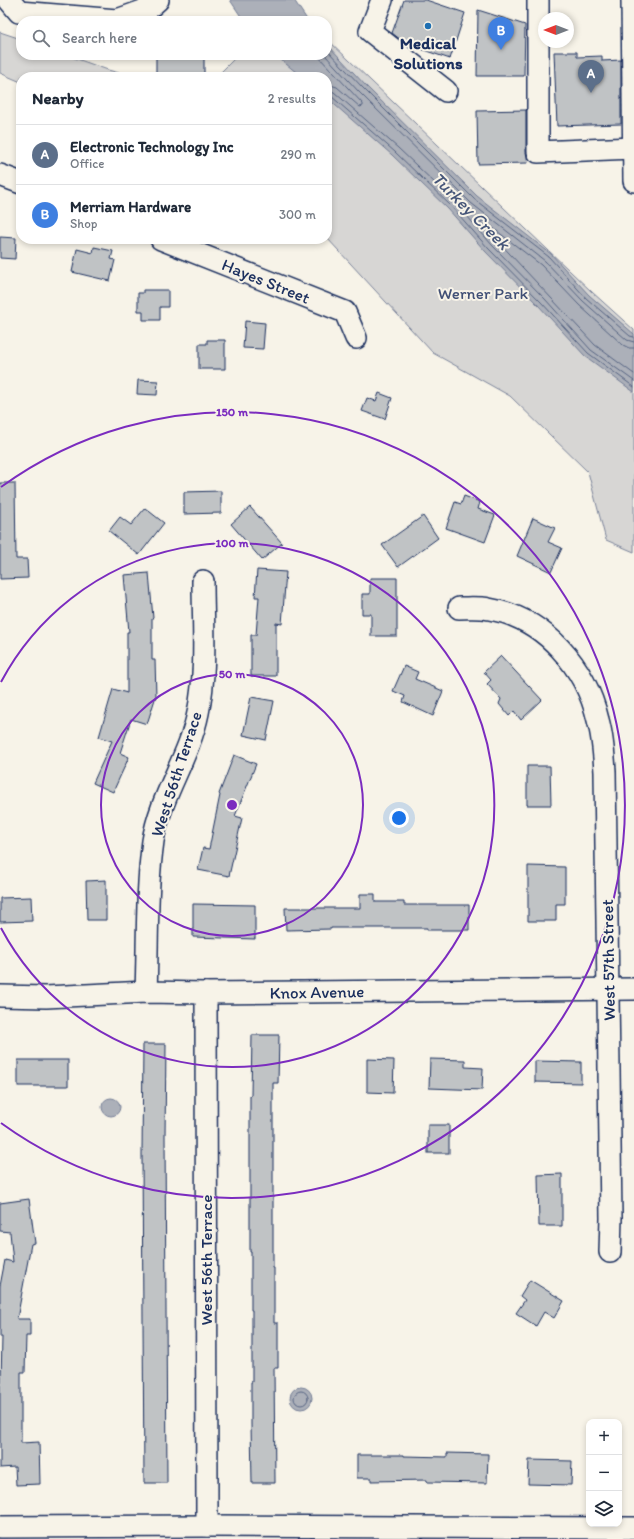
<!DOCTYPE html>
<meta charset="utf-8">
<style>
body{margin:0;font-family:Itim,sans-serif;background:#f2f2f3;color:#1f2937}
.controls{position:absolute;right:12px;bottom:12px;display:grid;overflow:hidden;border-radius:8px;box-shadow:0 2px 6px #0003}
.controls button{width:36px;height:36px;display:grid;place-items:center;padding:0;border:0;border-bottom:1px solid #e0e1e3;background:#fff;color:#1f2937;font:20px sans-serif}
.compass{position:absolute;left:538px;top:12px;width:36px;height:36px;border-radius:50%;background:#fff;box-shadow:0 2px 6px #0003;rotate:270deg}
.you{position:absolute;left:399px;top:818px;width:14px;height:14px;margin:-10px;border:3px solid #fff;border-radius:50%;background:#1a73e8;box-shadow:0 0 0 6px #1a73e833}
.badge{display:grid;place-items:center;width:26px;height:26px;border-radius:50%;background:#111827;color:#fff;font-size:13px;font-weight:700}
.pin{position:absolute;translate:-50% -33px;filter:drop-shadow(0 1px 2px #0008)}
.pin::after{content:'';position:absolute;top:21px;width:14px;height:12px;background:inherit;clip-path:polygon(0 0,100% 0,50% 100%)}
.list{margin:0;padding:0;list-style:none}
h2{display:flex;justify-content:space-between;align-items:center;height:52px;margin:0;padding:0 16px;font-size:17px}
h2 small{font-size:13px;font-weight:400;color:#747a83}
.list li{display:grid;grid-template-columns:26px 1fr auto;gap:12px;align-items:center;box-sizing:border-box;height:60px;padding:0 16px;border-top:1px solid #e0e1e3}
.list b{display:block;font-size:15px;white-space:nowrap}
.list p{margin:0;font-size:13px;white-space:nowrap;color:#747a83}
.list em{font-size:13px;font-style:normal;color:#747a83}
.icon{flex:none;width:22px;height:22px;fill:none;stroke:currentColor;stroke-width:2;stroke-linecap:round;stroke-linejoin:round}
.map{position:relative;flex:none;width:634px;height:1539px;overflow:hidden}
.search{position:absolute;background:#fff;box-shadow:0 2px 6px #0003;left:16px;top:16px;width:316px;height:44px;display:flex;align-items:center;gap:10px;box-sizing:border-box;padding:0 14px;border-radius:16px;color:#747a83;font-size:15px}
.panel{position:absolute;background:#fff;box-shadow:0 2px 6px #0003;left:16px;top:72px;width:316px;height:172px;border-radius:16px}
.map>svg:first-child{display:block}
</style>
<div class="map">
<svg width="634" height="1539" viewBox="0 0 634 1539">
<rect width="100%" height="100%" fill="#f7f3e8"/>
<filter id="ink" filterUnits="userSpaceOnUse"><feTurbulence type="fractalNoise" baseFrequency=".025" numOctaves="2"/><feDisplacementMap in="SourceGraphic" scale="8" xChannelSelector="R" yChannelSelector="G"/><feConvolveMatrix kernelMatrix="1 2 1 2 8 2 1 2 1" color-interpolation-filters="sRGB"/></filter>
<g filter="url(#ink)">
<g fill="#d7d6d4" stroke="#798299">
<path d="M0 32 21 39V55H66L108 70 134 77H21V82L0 73Z"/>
<path d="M327 39 592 292 634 330V552L606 540 588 472 510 396 433 353 327 238V77H216L238 55H327Z"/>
</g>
<g fill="#acb0b9" stroke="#727c95">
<path d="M230 0H294L308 21H244Z"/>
<path d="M327 44 366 86 477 196 551 254 589 295 634 334V392L585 356 538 305 485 251 448 209 392 155 327 98V77H302L275 55H327Z"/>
<circle cx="111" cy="1107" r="9"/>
<circle cx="301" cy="1398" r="11"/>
</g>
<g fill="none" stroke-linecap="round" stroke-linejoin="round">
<g stroke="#556382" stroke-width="1">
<path d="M327 50 363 88 474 199 549 257 586 298 630 336 634 337"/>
<path d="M317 55 363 104V106L360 107 337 87 327 84"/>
<path d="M325 55 359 92 471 203 545 261 583 301 627 340 634 342"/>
<path d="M327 90 334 92 398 148 455 202 492 245 545 299 591 350 634 381"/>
<path d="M327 95 331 96 395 152 451 206 488 248 541 302 588 353 634 387"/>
<path d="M634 348H629L623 345 579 305 541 265 484 221H481V223L595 345 634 374"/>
<circle cx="301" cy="1398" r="7"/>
</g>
</g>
<g fill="#c0c3c5" stroke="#1b2f5e">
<path d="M404 0H426L465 13 450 59 406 44 392 33Z"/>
<path d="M478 10 525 25 524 76H477Z"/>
<path d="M554 52H577V57L602 56V61L621 60V124L557 126Z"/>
<rect x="156" y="55" width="48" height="22"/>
<path d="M526 110V152L528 163 478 164 477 111Z"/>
<path d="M0 237 16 238 15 259 0 258Z"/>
<path d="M94 247 113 251 111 259 115 260 110 281 72 272 77 249 93 253Z"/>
<path d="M143 290H168V307H160V320H143V311H138V293H143Z"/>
<path d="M245 321 265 323 263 349 243 348Z"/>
<path d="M207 340H225V369H199V344H207Z"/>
<path d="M138 380 158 381 157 395 137 394Z"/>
<path d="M379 393 392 398 385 419 362 411 367 398 376 401Z"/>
<path d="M0 483H15L16 559H27L28 578 0 579Z"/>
<path d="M221 491V513L184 514V492Z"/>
<path d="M464 496 480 502 478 509 495 515 485 542 446 528 455 502 461 504Z"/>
<path d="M250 507 282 543 262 560 231 524Z"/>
<path d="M145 508 164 523 139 555 109 531 120 517 131 525Z"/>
<path d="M423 516 438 538 398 567 382 545Z"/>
<path d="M533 518 555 528 548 542 562 548 551 572 517 556Z"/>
<path d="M257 570 286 572 282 624 276 623V676H251V635H256L259 597H255Z"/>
<path d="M149 573 153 618 152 619V660H155L156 696 147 724 131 719 120 753 129 757 113 792 93 783 112 741 99 737 113 689 127 693V632H129L124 575Z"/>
<path d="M370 578H397V636H371V614H362V594H370Z"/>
<path d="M501 656 542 700 521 720 514 711 509 716 499 704 501 699 487 684 491 680 484 672Z"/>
<path d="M404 666 418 672 415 679 443 691 433 716 403 702 405 696 393 691Z"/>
<path d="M251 697 274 701 266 740 243 735Z"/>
<path d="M234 755 256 764 235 816 242 818 229 876 198 870 203 848 209 849 220 795 219 794Z"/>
<path d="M527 766H550L551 805H527Z"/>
<path d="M528 866 565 867V904H556V921H528Z"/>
<path d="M106 880V920H87L86 881Z"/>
<path d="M360 894H375V902H404V905H469V930H427V928H331V929L286 930 285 908H360Z"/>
<path d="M31 897 32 921 0 922V898Z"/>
<path d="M193 904 255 905V939L193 937Z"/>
<path d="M252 1035H279L278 1083H273V1268H274V1323H278V1368H274L275 1483H252L251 1424V1382H252V1310H251V1252H250V1096H251Z"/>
<path d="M143 1044H166L165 1136 167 1483H144L142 1154Z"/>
<path d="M367 1059 394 1060 393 1093 367 1092Z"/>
<path d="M430 1059 465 1060V1067L483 1068 482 1090 429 1088Z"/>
<rect x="18" y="1060" width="50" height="26"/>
<path d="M535 1061 581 1062V1083L535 1082Z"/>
<rect x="428" y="1125" width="21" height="28"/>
<path d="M562 1174V1226H539L538 1175Z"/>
<path d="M29 1199 35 1243 31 1244 17 1319H30V1336H26L25 1372H21V1443L39 1442 40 1484 16 1485 15 1467 0 1468V1383H1L2 1337H0V1286L5 1260 13 1262 10 1232 0 1231V1203Z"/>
<path d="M530 1280 564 1301 554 1318 544 1312 536 1326 516 1313 525 1300 520 1296Z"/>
<path d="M447 1453 488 1454 487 1483 427 1482V1480L371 1481V1478H357V1455H404V1456L447 1457Z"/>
<path d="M529 1460 572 1461 571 1485 528 1484Z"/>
</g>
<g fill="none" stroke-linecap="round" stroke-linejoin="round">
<g stroke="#1b2f5e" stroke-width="24">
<g id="minor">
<path d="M9 0 19 12 117 20 148 9 158 0"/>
<path d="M382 0 370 31 446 91"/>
<path d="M538 0V152L633 148"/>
<path d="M632 0 634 181"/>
<path d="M0 175 21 183"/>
<path d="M161 239 345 312 356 338"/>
<path d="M459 608C469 608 479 607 489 609 545 618 586 668 598 720 603 737 604 755 605 772L611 1218 610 1252"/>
<path d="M146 992C148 942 146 891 153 841 160 796 189 758 198 713 207 670 203 624 203 581"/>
<path d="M206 993 207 1526"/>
<path d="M0 996 46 997 146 992 206 993 634 989"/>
<path d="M0 1527 207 1526 634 1528"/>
</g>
</g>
<use href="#minor" stroke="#f7f3e8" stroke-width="21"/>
</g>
</g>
<g fill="none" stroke="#7b2cbf" stroke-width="2">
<circle cx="232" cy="805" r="131"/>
<path d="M1 682A262 262 0 1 1 1 928"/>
<path d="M1 487A393 393 0 1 1 1 1123"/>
</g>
<circle fill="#1f6fb2" stroke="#f7f3e8" stroke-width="1.5" cx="428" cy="26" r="4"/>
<g text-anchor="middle" stroke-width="4" stroke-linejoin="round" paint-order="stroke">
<g font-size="17" font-weight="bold" fill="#1b2f5e" stroke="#f7f3e8">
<text x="428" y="49">Medical<tspan x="428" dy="20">Solutions</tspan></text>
</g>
<g font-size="17" fill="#1b2f5e" stroke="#f7f3e8">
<text transform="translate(266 281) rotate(22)" y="6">Hayes Street</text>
<text transform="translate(176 774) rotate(-72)" y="6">West 56th Terrace</text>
<text transform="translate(608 960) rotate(-91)" y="6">West 57th Street</text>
<text transform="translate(317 992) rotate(-1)" y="6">Knox Avenue</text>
<text transform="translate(206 1260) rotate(-90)" y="6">West 56th Terrace</text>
</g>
<g font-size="17" fill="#415076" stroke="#f7f3e8">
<text x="483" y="299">Werner Park</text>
</g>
<g font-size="18" font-style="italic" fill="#465679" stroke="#f7f3e8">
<text transform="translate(471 211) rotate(45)" y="6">Turkey Creek</text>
</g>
</g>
<circle cx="232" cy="805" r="6" fill="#7b2cbf" stroke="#f7f3e8" stroke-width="2"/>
<g font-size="12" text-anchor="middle" font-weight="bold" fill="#7b2cbf" stroke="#f7f3e8" stroke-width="4" stroke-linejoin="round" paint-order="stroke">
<text x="232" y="416">150 m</text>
<text x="232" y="547">100 m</text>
<text x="232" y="678">50 m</text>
</g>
</svg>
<div class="controls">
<button>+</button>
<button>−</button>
<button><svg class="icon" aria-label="layers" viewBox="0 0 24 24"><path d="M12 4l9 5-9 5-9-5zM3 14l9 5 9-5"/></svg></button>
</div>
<svg class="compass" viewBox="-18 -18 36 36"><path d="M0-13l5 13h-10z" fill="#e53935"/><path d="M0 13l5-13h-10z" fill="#747a83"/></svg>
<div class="you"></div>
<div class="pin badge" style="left:591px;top:93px;background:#5c6f8a">A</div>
<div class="pin badge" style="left:501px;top:50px;background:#3f7fe0">B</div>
<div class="search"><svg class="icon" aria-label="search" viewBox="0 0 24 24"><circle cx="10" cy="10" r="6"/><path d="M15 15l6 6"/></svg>Search here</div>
<section class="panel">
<h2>Nearby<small>2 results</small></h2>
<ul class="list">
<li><span class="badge" style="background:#5c6f8a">A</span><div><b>Electronic Technology Inc</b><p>Office</p></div><em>290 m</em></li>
<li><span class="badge" style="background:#3f7fe0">B</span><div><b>Merriam Hardware</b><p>Shop</p></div><em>300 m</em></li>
</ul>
</section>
</div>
